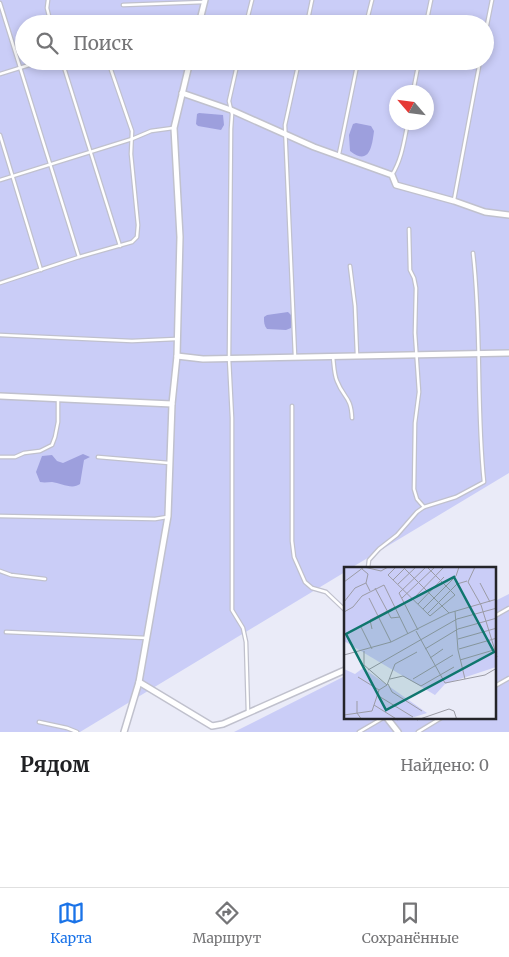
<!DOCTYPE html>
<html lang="ru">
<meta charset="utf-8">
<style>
body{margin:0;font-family:Merriweather,serif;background:#f6f6f6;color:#202124}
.compass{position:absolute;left:389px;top:85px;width:45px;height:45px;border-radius:50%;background:#fff;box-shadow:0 2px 8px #0003;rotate:298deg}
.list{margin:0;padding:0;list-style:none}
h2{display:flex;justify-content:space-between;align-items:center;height:65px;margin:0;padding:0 20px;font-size:21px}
h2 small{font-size:16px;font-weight:400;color:#757577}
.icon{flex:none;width:28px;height:28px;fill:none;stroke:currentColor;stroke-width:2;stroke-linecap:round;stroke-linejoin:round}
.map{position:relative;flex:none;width:509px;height:732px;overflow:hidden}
.search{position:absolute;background:#fff;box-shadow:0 2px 8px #0003;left:15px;right:15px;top:15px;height:55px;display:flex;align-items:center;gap:12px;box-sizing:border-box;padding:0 18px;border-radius:28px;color:#757577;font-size:19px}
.sheet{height:155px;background:#fff}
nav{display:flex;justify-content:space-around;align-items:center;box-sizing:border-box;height:70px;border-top:1px solid #e0e0e0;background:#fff;font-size:14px;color:#757577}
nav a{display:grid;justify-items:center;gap:2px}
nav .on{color:#1a73e8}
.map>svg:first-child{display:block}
</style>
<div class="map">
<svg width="509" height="732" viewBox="0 0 509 732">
<rect width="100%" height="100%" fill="#eaebf8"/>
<g fill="#cacdf7" fill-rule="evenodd">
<path d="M0 0H509V473L351 568H345V572L80 732H0ZM24 24H485V61H24ZM396 92H426V122H396Z"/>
<path d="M509 594V732H234L345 676V718H495V601Z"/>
</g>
<g fill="#9d9fdd">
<path d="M199 113 223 115 224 125 221 130 198 126 196 124 197 114Z"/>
<path d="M356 123 371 126 374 131C372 147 369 166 350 151L349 135 353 124Z"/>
<path d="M288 312 292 316 291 328 286 330 267 329C264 325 264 322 264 317L267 315Z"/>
<path d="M83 454 90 457 84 460 80 484C72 490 61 483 52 482 48 482 45 483 40 482L36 472 42 456 52 455 57 461 63 463Z"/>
</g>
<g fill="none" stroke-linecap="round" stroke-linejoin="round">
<g stroke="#c0c1cd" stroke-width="5">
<g id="lane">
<path d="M48 0 47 8 51 24"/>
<path d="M0 3 79 257"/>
<path d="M123 5 204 2"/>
<path d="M246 24 252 0"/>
<path d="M307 24 312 0"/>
<path d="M366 24 372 0"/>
<path d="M426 24 431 0"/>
<path d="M485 35 492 0"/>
<path d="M62 61 120 246"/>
<path d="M238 61 229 101 232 114 231 129 229 358 232 418V610L243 628 246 642 248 712"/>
<path d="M0 74 42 61"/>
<path d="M413 92 419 61"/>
<path d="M0 135 41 270"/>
<path d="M339 154 358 61"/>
<path d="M392 175C402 159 404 141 408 122"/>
<path d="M0 180 132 139 151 131 173 128"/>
<path d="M454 200 480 61"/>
<path d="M409 229 410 270 414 278 416 288 415 333 419 392 415 423 414 489 417 499 424 507"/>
<path d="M350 266 355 306 357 355"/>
<path d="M0 283 79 257 132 242 137 237 138 225 131 154 132 131 108 61"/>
<path d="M0 335 132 341 176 339"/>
<path d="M295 356 285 125 299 61"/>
<path d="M333 357C334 365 334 374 337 381 344 399 351 396 352 418"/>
<path d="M292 406V541L294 557 305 582 312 588 326 592 345 610"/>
<path d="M0 457H15L24 453 40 451 52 445 55 437 58 422V399"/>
<path d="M98 457 169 463"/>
<path d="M0 516 155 519 167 517"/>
<path d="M368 568 369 560 379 549 397 535 417 512 424 507 456 497 484 482C476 406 482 329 473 253"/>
<path d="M0 571 11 575 45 579"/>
<path d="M495 616 509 608"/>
<path d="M6 632 147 638"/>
<path d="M495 686 509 678"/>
<path d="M39 722 67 728 77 732"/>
<path d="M359 732 383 718"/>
<path d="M418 732 441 718"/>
</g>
</g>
<g stroke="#c0c1cd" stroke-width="8">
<g id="street">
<path d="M199 24 205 0"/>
<path d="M182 93 231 110 314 147 392 175 396 185 454 201 485 212 509 215"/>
<path d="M177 356 203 359 509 353"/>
<path d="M0 396 172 404"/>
<path d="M139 682 212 726 223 724 345 670"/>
<path d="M387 718 398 732"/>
<path d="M124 732 139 682 168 516 172 404 177 356 180 237 174 128 190 61"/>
</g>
</g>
<use href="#lane" stroke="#fff" stroke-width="2.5"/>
<use href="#street" stroke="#fff" stroke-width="5"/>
</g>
<g transform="translate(344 567)">
<rect width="152" height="152" fill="#eaebf8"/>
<path d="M0 0H152V100L101 117 91 128 0 74ZM19 101 83 146 64 152 0 153V102L11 107Z" fill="#cacdf7"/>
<path fill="none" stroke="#9b9ba5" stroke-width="1" d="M52 0 44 8 86 49 111 28 83 0M59 0 105 46M131 0 124 15 137 38 153 90M18 2 24 7 22 16 26 24M49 13 62 0M0 15 20 0 37 4 44 0M136 16 146 35M54 17 72 0M31 21 47 51 56 50M25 31 47 75M58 31 91 0M69 32 100 0M0 35 11 21 22 16M74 37 100 10M79 42 112 9 115 0M111 44 114 83 121 112M0 45 9 40 18 29 40 18 64 67M83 47 113 17 123 14M17 60 28 82M28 62 26 53 51 40M74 63 55 26 82 0M72 64 101 116 141 108 153 101M114 72 153 61M81 82 114 62 153 51M115 82 153 71M0 88 47 75 105 46 153 32M86 91 99 82M116 93 153 82M24 103 113 52 153 41M14 110 35 123M46 112 59 109 77 119 110 100M69 112 109 88M44 117 48 125 78 144M43 118 51 97 73 85M33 128 69 150M13 134V146L18 153M30 138 54 153M0 148 28 144 35 123 43 118 20 98V84M73 153 105 142 110 144 113 153"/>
<path fill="#0f766e" fill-opacity="0.15" stroke="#0f766e" stroke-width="2.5" d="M110 10 150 85 42 143 2 67Z"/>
<rect width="152" height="152" fill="none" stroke="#242429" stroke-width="2.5"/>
</g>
</svg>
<svg class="compass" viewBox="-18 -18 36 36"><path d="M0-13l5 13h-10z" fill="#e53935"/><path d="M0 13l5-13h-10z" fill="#757577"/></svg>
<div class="search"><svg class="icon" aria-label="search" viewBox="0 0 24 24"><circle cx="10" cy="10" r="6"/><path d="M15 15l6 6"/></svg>Поиск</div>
</div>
<section class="sheet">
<h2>Рядом<small>Найдено: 0</small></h2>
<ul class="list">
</ul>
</section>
<nav>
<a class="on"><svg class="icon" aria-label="map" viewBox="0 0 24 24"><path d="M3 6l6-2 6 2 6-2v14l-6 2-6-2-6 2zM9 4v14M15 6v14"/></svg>Карта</a>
<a><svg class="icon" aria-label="directions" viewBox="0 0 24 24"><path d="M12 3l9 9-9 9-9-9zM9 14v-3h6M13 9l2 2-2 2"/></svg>Маршрут</a>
<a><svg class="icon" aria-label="saved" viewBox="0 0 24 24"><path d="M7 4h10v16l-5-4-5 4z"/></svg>Сохранённые</a>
</nav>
